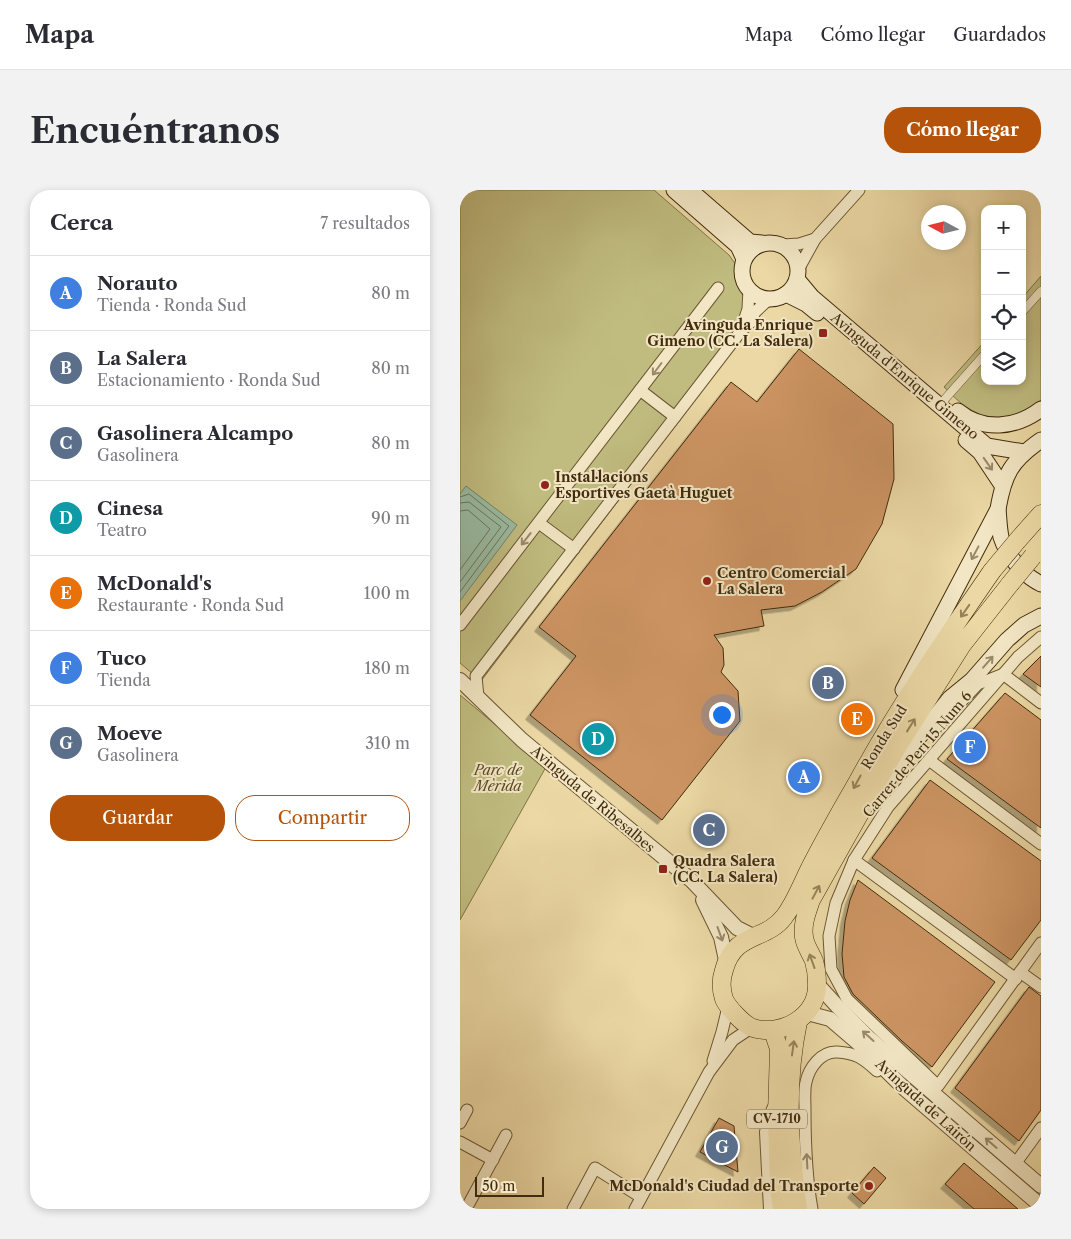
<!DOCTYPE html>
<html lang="es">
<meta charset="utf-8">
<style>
body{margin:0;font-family:"Libre Caslon Text",serif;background:#f2f2f3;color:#2b2b33}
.controls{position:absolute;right:15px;top:15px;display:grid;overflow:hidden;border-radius:10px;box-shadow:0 2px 8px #0003}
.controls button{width:45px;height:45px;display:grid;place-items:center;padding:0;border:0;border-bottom:1px solid #e1e1e2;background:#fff;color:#2b2b33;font:25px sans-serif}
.compass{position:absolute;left:461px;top:15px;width:45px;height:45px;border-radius:50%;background:#fff;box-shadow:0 2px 8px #0003;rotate:277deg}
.scale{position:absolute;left:15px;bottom:12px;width:69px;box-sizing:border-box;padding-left:5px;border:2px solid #422c0d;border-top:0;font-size:14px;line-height:18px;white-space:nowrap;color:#422c0d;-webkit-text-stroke:4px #f2e6c4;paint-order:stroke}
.you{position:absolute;left:261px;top:524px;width:18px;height:18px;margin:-12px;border:4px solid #fff;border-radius:50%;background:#1a73e8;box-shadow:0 0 0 8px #1a73e833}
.badge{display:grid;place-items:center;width:32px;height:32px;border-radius:50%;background:#b45309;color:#fff;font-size:16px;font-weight:700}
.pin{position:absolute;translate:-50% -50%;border:2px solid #fff;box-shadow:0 1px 5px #0006}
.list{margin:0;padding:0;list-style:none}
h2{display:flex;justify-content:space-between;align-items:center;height:65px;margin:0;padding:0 20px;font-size:21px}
h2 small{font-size:16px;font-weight:400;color:#7c7c81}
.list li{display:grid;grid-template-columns:32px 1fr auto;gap:15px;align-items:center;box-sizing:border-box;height:75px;padding:0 20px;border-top:1px solid #e1e1e2}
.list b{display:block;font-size:19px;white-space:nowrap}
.list p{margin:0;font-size:16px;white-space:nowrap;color:#7c7c81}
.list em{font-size:16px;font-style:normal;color:#7c7c81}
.actions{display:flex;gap:10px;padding:15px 20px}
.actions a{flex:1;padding:11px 0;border:1px solid #b45309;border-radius:20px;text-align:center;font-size:18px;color:#b45309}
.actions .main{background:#b45309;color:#fff}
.icon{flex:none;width:28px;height:28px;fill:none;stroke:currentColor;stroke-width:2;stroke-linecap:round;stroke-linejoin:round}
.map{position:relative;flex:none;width:581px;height:1019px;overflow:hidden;border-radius:20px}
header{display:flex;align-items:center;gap:30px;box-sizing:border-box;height:70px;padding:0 25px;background:#fff;border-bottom:1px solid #e1e1e2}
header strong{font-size:24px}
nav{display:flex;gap:28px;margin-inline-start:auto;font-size:18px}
.intro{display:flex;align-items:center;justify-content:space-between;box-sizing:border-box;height:120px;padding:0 30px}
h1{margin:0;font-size:35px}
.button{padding:12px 22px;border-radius:20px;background:#b45309;color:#fff;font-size:18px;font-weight:700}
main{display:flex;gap:30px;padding:0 30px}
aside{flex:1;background:#fff;border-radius:20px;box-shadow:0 2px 8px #0003}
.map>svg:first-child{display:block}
</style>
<header>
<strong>Mapa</strong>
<nav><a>Mapa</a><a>Cómo llegar</a><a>Guardados</a></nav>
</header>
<div class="intro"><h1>Encuéntranos</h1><a class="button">Cómo llegar</a></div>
<main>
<aside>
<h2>Cerca<small>7 resultados</small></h2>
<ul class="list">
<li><span class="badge" style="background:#3f7fe0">A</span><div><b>Norauto</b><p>Tienda · Ronda Sud</p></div><em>80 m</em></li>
<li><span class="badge" style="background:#5c6f8a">B</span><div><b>La Salera</b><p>Estacionamiento · Ronda Sud</p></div><em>80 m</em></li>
<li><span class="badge" style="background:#5c6f8a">C</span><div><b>Gasolinera Alcampo</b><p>Gasolinera</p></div><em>80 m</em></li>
<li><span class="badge" style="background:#0f9aa8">D</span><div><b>Cinesa</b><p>Teatro</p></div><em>90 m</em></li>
<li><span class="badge" style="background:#e8710a">E</span><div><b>McDonald's</b><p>Restaurante · Ronda Sud</p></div><em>100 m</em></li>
<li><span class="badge" style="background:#3f7fe0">F</span><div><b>Tuco</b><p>Tienda</p></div><em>180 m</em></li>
<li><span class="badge" style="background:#5c6f8a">G</span><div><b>Moeve</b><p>Gasolinera</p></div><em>310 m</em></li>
</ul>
<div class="actions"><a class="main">Guardar</a><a>Compartir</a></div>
</aside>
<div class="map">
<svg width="581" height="1019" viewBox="0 0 581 1019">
<defs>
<filter id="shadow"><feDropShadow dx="-4.5" dy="4.5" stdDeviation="0" flood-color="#0004"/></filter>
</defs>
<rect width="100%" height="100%" fill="#ebd8a4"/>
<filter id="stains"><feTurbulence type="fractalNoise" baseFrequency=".004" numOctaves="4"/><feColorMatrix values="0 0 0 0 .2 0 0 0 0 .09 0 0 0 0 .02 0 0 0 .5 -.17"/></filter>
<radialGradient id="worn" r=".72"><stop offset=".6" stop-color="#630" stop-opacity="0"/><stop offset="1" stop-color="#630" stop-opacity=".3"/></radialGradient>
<g fill="#c0bc80" stroke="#817446">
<path d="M0 0H194L269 65 306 117 21 491 0 473Z"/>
<path d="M581 86V210C561 228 532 234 508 218 499 213 492 204 484 197L525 151V191H562V108Z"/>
<path d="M0 505 86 577 0 730Z"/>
</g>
<path fill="#99bba2" stroke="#768266" d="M6 296 57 335 0 411V304Z"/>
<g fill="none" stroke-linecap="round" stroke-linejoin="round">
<g stroke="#6e7458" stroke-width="1">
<path d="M0 307 9 304 49 336 0 402"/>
<path d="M0 313 9 312 41 337 0 392"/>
<path d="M0 321 8 320 30 339 0 380"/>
</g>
</g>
<g fill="#cd9463" stroke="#422c0d" filter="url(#shadow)">
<path d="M339 159 433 234 434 289 422 334 396 379 362 402 335 416 301 420 304 436 254 445 263 458 264 475 261 482 278 501 280 531 202 630 70 525 116 466 79 437 271 192 297 212Z"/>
<path d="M581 466V497L563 484Z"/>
<path d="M545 503 581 530V638L487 569Z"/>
<path d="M470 590 581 671V730L551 770 412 668Z"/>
<path d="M398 690 535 792 472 877 442 851 393 804 384 787 382 764 385 731 390 710Z"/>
<path d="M569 797 581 806V920L559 951 495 898Z"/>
<path d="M259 928 274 936 278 982 240 962Z"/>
<path d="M504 973 558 1019H514L485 994Z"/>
<path d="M414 977 426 988 404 1014 392 1003Z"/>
</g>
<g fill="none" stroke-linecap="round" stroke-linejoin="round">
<g stroke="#6c5733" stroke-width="9">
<g id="pedestrian">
<path d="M562 122 581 101"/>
<path d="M484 210 525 164"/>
</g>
</g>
<g stroke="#6c5733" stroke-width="13">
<g id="minor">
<path d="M323 55 339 54 355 49"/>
<path d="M339 78 355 49 399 0"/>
<path d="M282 137 288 119 289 99"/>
<path d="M180 200 215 227"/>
<path d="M79 333 114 359"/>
<path d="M0 435 258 98"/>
<path d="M581 447 558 467 428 617 394 670 376 713 369 746 371 779 387 809 478 896 581 753"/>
<path d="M543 484 581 513"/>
<path d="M18 507 16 486 281 141 290 133 295 122 309 109"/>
<path d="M472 542 518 494 541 485"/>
<path d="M469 570 581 654"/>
<path d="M394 670 556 789"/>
<path d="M560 782 581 797"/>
<path d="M253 871 262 842 268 817"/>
<path d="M0 933 7 920"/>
<path d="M0 952 33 970"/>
<path d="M555 974 581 938"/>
<path d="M6 1019 46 945"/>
<path d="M113 1019 135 978 181 1007"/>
<path d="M175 1019 249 882 273 850 291 838"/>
<path d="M352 1019C346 986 345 952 345 919 345 910 344 900 346 892 349 878 361 861 377 862 396 863 403 868 417 881"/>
</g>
</g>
<g stroke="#6c5733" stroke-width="16">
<g id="tertiary">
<path d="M0 490 62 550 231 690 277 738 293 746"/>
<path d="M243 710 261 747 266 770"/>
<path d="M357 794 378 817 408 847 581 996"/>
<path d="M347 823 370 829 398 853 446 900 581 1016"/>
<path d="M311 1019 307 942 314 919"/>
</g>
</g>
<g stroke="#422c0d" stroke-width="17">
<g id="secondary">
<path d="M214 0 278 56 284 69"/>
<path d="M230 0 290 52 302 53"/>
<circle cx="310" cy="81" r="28"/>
<path d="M337 89 352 107 527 256 564 262"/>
<path d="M326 104 346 114 357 123"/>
<path d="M498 221C523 242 556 238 581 219"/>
<path d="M506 250 520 262 542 295"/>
<path d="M538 319C539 328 539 338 541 347 547 366 563 385 581 394"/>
<path d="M443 500 538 319C544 284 551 271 581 250"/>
<path d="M418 604 447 562 490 508 512 490 547 450 564 435 581 426"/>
</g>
</g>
<g stroke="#422c0d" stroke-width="19">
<g id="primary">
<path d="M557 351 581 324"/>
<path d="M532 381C485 449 438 518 398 591 381 621 364 650 349 680 341 696 335 713 324 727 306 751 274 742 264 780 261 789 261 800 264 809 268 818 284 835 293 838 322 847 358 826 357 794 357 787 356 778 354 771 351 763 345 756 344 747 342 734 347 722 351 710L436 559 502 455 550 394"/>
<path d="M338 832C325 894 329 956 338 1019"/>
<path d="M313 841 319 859 317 926 319 996 322 1019"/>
</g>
</g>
<use href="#pedestrian" stroke="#f2e6c4" stroke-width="8"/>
<use href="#minor" stroke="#f2e6c4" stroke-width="11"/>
<use href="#tertiary" stroke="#f2e6c4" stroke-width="14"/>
<use href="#secondary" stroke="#f2e6c4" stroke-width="15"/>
<use href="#primary" stroke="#ebd8a4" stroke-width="18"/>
<g stroke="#422c0d" stroke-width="19" stroke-linecap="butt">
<g id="primary-bridge">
<path d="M532 381 557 351"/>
<path d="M550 394 573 366"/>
</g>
</g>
<use href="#primary-bridge" stroke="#ebd8a4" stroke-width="18"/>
</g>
<defs><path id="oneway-shaft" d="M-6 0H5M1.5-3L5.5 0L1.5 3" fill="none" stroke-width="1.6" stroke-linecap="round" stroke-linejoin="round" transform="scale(1.25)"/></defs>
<g stroke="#9a8968">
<use href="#oneway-shaft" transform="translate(197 179) rotate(127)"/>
<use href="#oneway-shaft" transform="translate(528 274) rotate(55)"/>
<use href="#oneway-shaft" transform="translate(66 349) rotate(128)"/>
<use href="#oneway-shaft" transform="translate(515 363) rotate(118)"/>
<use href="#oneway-shaft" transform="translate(528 472) rotate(-49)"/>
<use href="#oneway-shaft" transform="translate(260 744) rotate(70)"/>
<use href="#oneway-shaft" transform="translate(408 846) rotate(-138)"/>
<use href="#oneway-shaft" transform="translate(531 953) rotate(-139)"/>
<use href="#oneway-shaft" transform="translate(347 971) rotate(-93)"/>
</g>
<g stroke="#968258">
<use href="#oneway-shaft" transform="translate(505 421) rotate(125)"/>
<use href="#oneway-shaft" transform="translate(451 535) rotate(-58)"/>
<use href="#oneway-shaft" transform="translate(397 592) rotate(119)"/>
<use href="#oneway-shaft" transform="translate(356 702) rotate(-62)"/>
<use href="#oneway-shaft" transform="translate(352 771) rotate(-110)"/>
<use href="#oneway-shaft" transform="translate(333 858) rotate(-82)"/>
</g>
<g fill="#8f2418" stroke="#f2e6c4" stroke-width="2">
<rect x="358" y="138" width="10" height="10" rx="2.5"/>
<circle cx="85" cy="295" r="5"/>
<circle cx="247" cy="391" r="5"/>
<rect x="198" y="674" width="10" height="10" rx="2.5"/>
<circle cx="409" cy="996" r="5"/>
</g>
<g text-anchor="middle" stroke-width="4" stroke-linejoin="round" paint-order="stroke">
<rect fill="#f2e6c4" stroke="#776444" stroke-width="1" x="287" y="919.5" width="60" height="19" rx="4"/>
<g font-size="12" font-weight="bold" fill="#422c0d">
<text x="317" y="933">CV-1710</text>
</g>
<g font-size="14" font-weight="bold" fill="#422c0d" stroke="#f2e6c4" text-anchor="start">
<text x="353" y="140" text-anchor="end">Avinguda Enrique<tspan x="353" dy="16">Gimeno (CC. La Salera)</tspan></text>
<text x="95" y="292">Instal·lacions<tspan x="95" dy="16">Esportives Gaetà Huguet</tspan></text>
<text x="257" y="388">Centro Comercial<tspan x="257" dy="16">La Salera</tspan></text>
<text x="213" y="676">Quadra Salera<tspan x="213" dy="16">(CC. La Salera)</tspan></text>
<text x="399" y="1001" text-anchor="end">McDonald's Ciudad del Transporte</text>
</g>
<g font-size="14" fill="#422c0d" stroke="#f2e6c4">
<text transform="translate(445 186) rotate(40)" y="5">Avinguda d'Enrique Gimeno</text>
<text transform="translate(424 547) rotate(-58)" y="5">Ronda Sud</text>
<text transform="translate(457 564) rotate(-50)" y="5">Carrer de Peri 15 Num 6</text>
<text transform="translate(133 609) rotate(40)" y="5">Avinguda de Ribesalbes</text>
<text transform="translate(466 915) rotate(42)" y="5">Avinguda de Lairón</text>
</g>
<g font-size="14" font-style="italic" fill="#5b4924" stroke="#f2e6c4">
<text x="38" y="585">Parc de<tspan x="38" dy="16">Mèrida</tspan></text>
</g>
</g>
<rect width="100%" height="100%" filter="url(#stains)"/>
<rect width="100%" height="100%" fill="url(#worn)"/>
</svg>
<div class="controls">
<button>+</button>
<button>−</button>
<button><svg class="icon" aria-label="locate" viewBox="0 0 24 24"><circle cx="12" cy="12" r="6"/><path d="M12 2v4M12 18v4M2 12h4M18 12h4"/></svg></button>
<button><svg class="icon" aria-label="layers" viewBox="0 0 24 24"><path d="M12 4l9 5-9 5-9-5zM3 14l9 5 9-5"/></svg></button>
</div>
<svg class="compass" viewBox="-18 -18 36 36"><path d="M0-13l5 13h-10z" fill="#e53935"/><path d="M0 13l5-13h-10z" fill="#7c7c81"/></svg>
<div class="scale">50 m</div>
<div class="you"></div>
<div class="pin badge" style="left:344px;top:587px;background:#3f7fe0">A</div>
<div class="pin badge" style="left:368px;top:493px;background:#5c6f8a">B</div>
<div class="pin badge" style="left:249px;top:640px;background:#5c6f8a">C</div>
<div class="pin badge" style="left:138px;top:549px;background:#0f9aa8">D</div>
<div class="pin badge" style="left:397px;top:529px;background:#e8710a">E</div>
<div class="pin badge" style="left:510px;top:557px;background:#3f7fe0">F</div>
<div class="pin badge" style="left:262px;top:957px;background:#5c6f8a">G</div>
</div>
</main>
